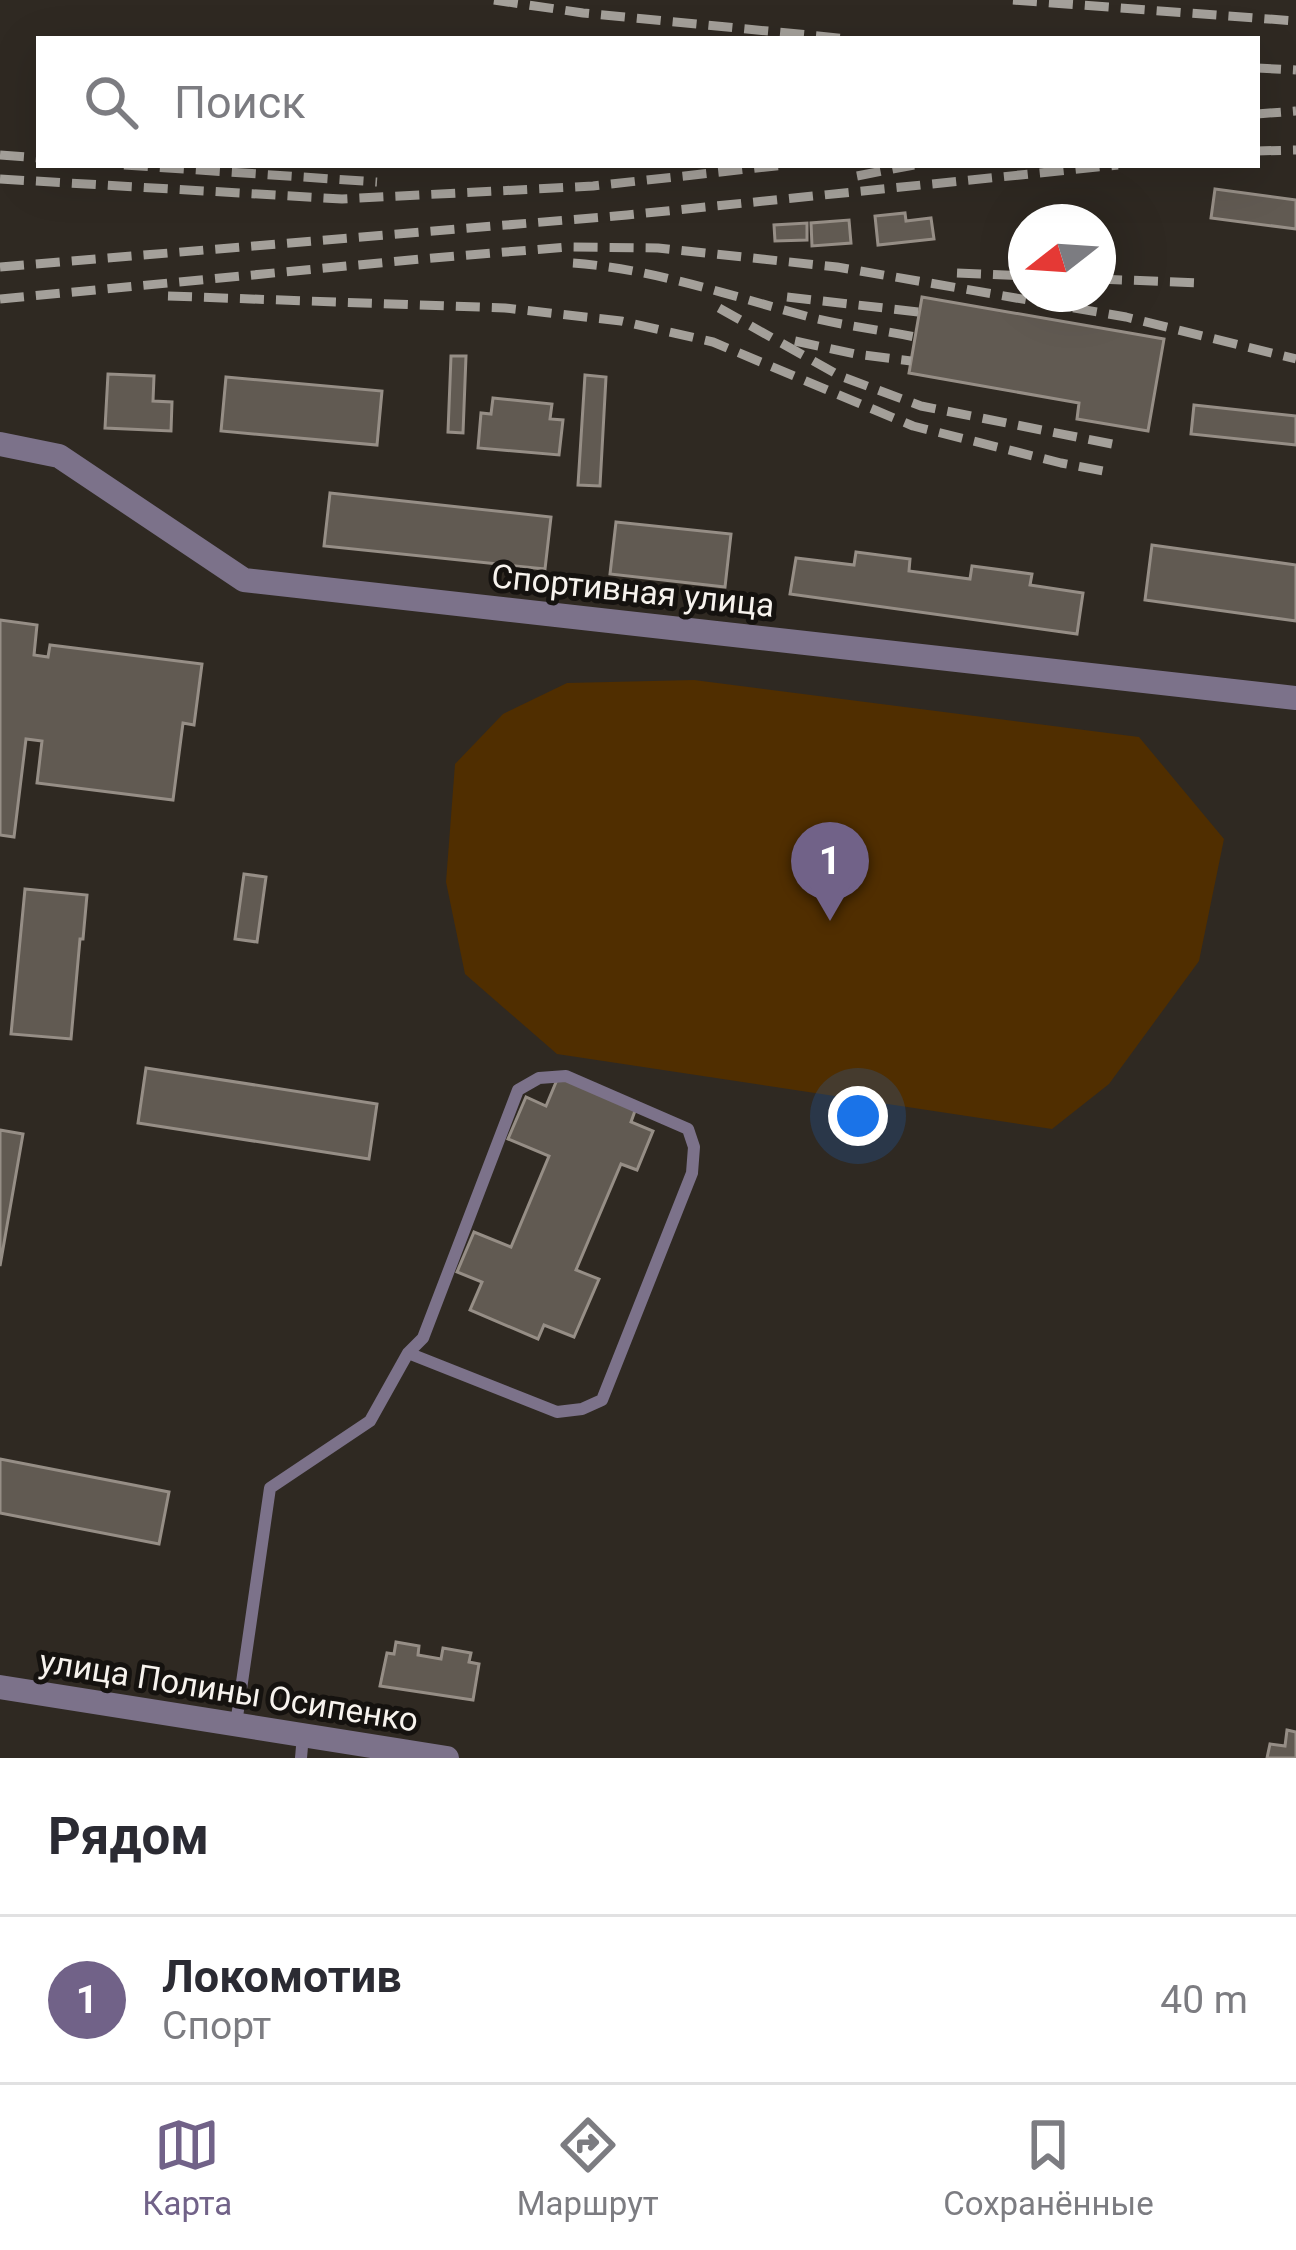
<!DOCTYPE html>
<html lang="ru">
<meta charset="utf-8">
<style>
body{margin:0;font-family:Roboto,sans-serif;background:#f2f2f3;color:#2b2b33}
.compass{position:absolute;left:1008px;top:204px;width:108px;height:108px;border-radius:50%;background:#fff;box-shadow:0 12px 48px #0002;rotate:253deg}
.you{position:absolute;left:858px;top:1116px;width:42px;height:42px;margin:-30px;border:9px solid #fff;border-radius:50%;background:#1a73e8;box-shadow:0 0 0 18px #1a73e833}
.badge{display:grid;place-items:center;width:78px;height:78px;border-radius:50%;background:#716288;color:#fff;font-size:39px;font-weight:700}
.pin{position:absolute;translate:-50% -99px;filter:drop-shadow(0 3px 6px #0008)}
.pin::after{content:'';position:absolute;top:63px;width:42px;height:36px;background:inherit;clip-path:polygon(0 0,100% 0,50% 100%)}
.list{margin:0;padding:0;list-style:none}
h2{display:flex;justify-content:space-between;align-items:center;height:156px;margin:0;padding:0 48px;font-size:51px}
h2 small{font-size:39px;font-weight:400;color:#7c7c81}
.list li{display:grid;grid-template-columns:78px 1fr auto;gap:36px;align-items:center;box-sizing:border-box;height:168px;padding:0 48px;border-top:3px solid #e1e1e2}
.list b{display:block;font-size:45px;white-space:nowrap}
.list p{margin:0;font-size:39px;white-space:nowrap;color:#7c7c81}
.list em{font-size:39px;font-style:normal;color:#7c7c81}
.icon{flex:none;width:66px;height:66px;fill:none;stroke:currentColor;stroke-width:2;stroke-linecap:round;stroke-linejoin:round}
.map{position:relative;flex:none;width:1296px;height:1758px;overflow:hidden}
.search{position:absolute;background:#fff;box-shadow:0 12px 48px #0002;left:36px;right:36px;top:36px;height:132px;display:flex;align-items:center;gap:30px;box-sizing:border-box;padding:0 42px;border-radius:0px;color:#7c7c81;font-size:45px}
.sheet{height:324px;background:#fff}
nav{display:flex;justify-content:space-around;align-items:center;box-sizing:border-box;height:168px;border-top:3px solid #e1e1e2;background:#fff;font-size:33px;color:#7c7c81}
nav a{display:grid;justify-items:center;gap:6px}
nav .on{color:#716288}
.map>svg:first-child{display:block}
</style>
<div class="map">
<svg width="1296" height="1758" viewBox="0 0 1296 1758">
<rect width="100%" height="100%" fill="#2f2922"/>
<path fill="#502e00" d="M694 680 1139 737 1224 839 1199 961 1109 1084 1052 1129 557 1054 465 974 446 882 455 764 503 714 567 683Z"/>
<g fill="#615a52" stroke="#968e86" stroke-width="3">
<path d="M1215 189 1296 200V229L1211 218Z"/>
<path d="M905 213 906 221 931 218 934 239 878 245 875 216Z"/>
<path d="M849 220 851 243 812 246 811 223Z"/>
<path d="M807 223V240L775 241 774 225Z"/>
<path d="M922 297 1164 339 1148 431 1077 419 1079 403 909 373Z"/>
<path d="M451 356H466L463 433 448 432Z"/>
<path d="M108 374 154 376 153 401 172 402 171 431 105 428Z"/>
<path d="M585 375 606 377 600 486 578 485Z"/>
<path d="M226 377 382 391 377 445 221 431Z"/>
<path d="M493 398 552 404 550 419 563 420 559 455 478 448 481 413 491 414Z"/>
<path d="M1194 405 1296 416V445L1191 434Z"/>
<path d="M330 493 551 517 545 569 324 546Z"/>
<path d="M616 522 731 534 725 587 610 574Z"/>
<path d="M1152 545 1296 565V621L1145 600Z"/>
<path d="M856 552 910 559 909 571 970 579 972 566 1032 574 1030 585 1083 593 1077 634 790 594 796 558 854 565Z"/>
<path d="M0 620 37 625 34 655 48 657 50 645 202 664 194 725 183 723 173 800 37 783 42 741 26 739 14 837 0 835Z"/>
<path d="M244 874 266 877 257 942 235 939Z"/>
<path d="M25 889 87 895 83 939H80L71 1039 11 1034Z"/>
<path d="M146 1068 377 1104 369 1159 138 1123Z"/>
<path d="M559 1075 636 1108 631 1122 653 1131 637 1170 621 1164 576 1270 599 1279 574 1337 544 1325 538 1339 470 1310 482 1282 457 1272 474 1232 511 1247 549 1156 508 1139 526 1097 546 1106Z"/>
<path d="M0 1130 23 1134 0 1266Z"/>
<path d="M0 1459 169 1492 159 1544 0 1513Z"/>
<path d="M396 1642 419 1646 418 1655 441 1659 443 1648 471 1653 469 1662 479 1664 473 1700 380 1686 387 1653 394 1654Z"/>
<path d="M1287 1730 1296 1732V1758H1267L1270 1744 1285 1746Z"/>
</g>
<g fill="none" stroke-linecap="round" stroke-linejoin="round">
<g stroke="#7c728a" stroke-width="12">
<path d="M236 1724 270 1488 370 1421 408 1353 423 1338 518 1090 539 1078 566 1076 688 1129 694 1147 692 1173 602 1400 582 1409 557 1412 408 1353"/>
<path d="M301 1758 303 1735"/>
</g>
<g stroke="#7c728a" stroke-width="24">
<path d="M0 444 59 456 244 580 1296 698"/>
<path d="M0 1687 447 1758"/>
</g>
<g stroke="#a4a09a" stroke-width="9" stroke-dasharray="24 12" stroke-linecap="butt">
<path d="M494 0 583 13 849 39"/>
<path d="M1013 0 1296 21"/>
<path d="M1257 68 1296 70"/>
<path d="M1257 114 1296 111"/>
<path d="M1257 151 1296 150"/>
<path d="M0 155 39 158"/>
<path d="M124 165 377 182"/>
<path d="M857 176 914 165"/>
<path d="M0 179 342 199 593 186 784 165"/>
<path d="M573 263C655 269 734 297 813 318 846 326 881 330 915 337"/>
<path d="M0 267 627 215 1118 165"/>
<path d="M957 273 1026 276"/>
<path d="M1098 279 1203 283"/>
<path d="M168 296 505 308 621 321 713 342 913 426 1061 463 1114 473"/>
<path d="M787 297 919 312"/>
<path d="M0 299 421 259 567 247 658 248 837 267 1126 317 1296 359"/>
<path d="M719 308 840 376 921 406 1122 446"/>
<path d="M795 341 855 354 911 361"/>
</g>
</g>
<g text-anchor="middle" stroke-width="10" stroke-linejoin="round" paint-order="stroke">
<g font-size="33" fill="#f7f3ee" stroke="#15120f">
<text transform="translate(633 590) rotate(6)" y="12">Спортивная улица</text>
<text transform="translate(229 1690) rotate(9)" y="12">улица Полины Осипенко</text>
</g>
</g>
</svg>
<svg class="compass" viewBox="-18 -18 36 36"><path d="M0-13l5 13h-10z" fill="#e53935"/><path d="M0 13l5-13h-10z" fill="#7c7c81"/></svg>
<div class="you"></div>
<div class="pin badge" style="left:830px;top:921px">1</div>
<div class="search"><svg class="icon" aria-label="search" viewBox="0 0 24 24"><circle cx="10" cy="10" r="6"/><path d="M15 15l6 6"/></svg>Поиск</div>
</div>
<section class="sheet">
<h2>Рядом<small></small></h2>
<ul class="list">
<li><span class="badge">1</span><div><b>Локомотив</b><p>Спорт</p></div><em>40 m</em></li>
</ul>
</section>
<nav>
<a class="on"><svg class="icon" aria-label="map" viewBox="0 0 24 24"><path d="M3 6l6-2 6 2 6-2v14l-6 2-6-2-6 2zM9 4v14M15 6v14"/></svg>Карта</a>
<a><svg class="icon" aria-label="directions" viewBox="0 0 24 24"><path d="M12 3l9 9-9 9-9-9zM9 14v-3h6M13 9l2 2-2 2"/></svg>Маршрут</a>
<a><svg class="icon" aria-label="saved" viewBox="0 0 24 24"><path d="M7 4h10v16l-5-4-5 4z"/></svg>Сохранённые</a>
</nav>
